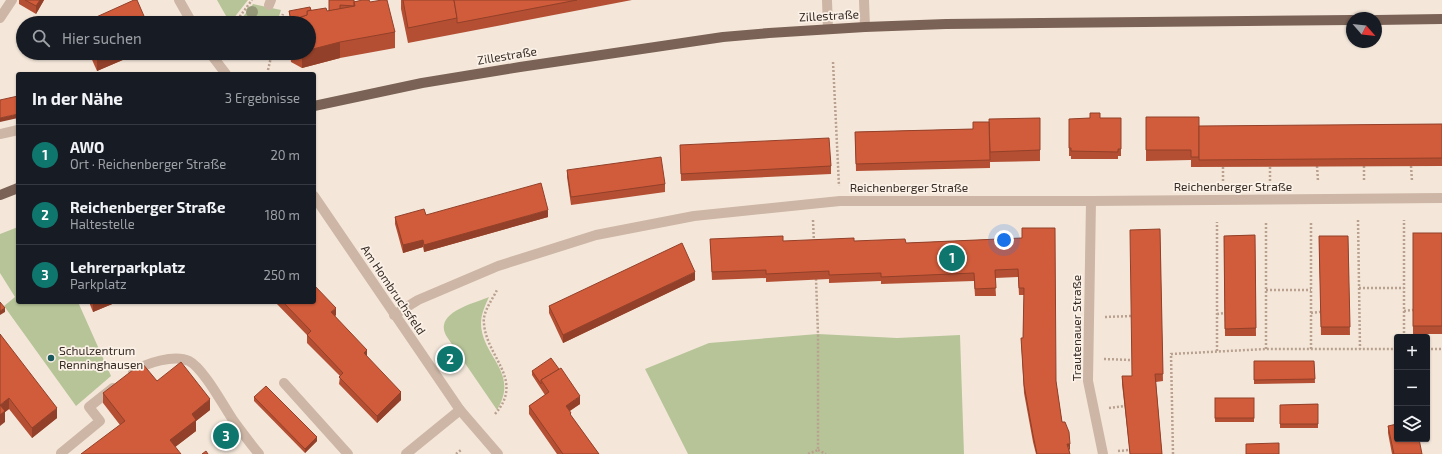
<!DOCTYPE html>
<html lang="de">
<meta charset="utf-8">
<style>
body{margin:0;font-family:"Exo 2",sans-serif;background:#242831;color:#f1f3f6}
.controls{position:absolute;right:12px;bottom:12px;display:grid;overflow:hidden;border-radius:4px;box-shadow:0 1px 3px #0004}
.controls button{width:36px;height:36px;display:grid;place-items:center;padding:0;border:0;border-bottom:1px solid #363941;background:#171b24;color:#f1f3f6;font:20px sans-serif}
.compass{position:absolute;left:1346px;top:12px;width:36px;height:36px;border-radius:50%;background:#171b24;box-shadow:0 1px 3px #0004;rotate:118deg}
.you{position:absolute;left:1004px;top:240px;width:14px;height:14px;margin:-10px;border:3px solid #fff;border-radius:50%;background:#1a73e8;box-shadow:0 0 0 6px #1a73e833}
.badge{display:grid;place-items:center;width:26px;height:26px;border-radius:50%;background:#0f766e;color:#fff;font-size:13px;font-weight:700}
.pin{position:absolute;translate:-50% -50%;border:2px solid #fff;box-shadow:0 1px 4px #0006}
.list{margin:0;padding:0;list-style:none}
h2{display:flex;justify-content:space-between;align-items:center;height:52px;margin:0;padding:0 16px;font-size:17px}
h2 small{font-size:13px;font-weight:400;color:#9ea1a6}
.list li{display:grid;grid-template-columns:26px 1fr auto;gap:12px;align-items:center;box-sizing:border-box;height:60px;padding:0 16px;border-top:1px solid #363941}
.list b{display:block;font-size:15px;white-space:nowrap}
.list p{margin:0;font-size:13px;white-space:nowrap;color:#9ea1a6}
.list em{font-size:13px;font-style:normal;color:#9ea1a6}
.icon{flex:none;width:22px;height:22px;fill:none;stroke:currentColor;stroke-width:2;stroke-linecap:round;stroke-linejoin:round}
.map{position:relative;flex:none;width:1442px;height:454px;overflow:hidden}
.search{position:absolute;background:#171b24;box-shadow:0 1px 3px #0004;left:16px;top:16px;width:300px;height:44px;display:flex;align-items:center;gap:10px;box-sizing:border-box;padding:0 14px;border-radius:22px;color:#9ea1a6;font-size:15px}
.panel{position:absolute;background:#171b24;box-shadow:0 1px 3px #0004;left:16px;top:72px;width:300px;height:232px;border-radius:4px}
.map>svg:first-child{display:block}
</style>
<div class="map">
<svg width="1442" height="454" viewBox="0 0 1442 454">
<rect width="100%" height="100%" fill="#f4e7da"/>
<g fill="#b7c498">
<path d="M217 0H248L230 23Z"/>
<path d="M253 4 281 10 277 23H238Z"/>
<path d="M18 227V302H78L111 376 76 406 4 306 15 297 0 273V234Z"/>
<path d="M489 297C485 306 481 314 481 324 482 357 520 372 497 410L447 337C445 334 443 329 444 325 446 310 477 302 489 297Z"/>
<path d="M818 334 897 338 960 335 964 454H688L645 369 709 343Z"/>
</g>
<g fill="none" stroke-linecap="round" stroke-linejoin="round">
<g stroke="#b9a08f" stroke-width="2.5" stroke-dasharray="2 2" stroke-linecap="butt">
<path d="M235 23 252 0"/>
<path d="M280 23 283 14"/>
<path d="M833 62 839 186"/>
<path d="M268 70 272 53"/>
<path d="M1317 166 1318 181"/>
<path d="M1364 166V181"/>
<path d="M1411 166 1412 181"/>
<path d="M1223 167V182"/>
<path d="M1270 167V182"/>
<path d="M813 220 814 243"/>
<path d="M1358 220 1360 349"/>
<path d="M1359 288H1404"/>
<path d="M1266 290H1311"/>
<path d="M1404 311 1413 310"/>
<path d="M1311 313 1320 312"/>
<path d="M1217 314 1225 313"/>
<path d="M1105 317 1131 316"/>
<path d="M1404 337V220"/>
<path d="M1266 349V221"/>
<path d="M1311 349V221"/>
<path d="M1427 349H1442"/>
<path d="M1217 351V222"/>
<path d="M1104 359 1131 360"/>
<path d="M1109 408 1125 406"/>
<path d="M495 414C525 380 487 358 484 324 482 313 492 300 497 290"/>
<path d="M818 450 826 454"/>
<path d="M1118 451 1129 450"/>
<path d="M456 454 461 450"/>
<path d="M808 454 818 450V334L816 279"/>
<path d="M1173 454 1171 354 1266 349H1397"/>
</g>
<g stroke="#cdb6a5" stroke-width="10">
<path d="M179 0 192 23"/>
<path d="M827 0 828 29"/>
<path d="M864 0 865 27"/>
<path d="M269 5 271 0"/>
<path d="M0 18 12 0"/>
<path d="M210 53 226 74"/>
<path d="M0 134 18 130"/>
<path d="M314 196 460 410 498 454"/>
<path d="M1091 201 1088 381 1103 454"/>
<path d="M394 315 418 300 498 266 596 235 694 216 840 201H1091L1442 198"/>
<path d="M133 372C145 363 175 354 189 361 203 368 223 405 233 420 241 431 250 443 259 454"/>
<path d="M284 383 348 454"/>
<path d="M61 453 100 421 89 407 113 388"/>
<path d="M406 454 460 410"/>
</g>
<g stroke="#7b6256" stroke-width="10">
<path d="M1376 20 1442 19"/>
<path d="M314 106 422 83 520 67 723 37 769 33 865 27 946 24 1352 20"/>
<path d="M0 195 18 188"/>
</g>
</g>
<circle fill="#959978" cx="252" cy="12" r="6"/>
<g fill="#b44f33">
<path d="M19 0H44L36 14 19 4Z"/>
<path d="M329 0 370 2 395 32V48L340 58 302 68 291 62 290 53H309L290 21 289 11 311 10 329 11Z"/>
<path d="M401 0H632L408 43 401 9Z"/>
<path d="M89 53H139L97 71Z"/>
<path d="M1146 117 1199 127 1442 124V166L1191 167V160L1146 161Z"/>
<path d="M1040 118V161L990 162V168L856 171 855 132 973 129 989 122Z"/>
<path d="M1121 118V156H1118V159H1071V156H1069V119Z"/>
<path d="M680 145 831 166V174L681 181Z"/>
<path d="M567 170 665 184V192L571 205 567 177Z"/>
<path d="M426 215 548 217 424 252 423 247 403 253 395 224V217Z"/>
<path d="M1160 229 1163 381 1156 382 1162 454H1130L1122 384V376H1132Z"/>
<rect x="1413" y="233" width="29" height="101"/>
<path d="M1255 235 1256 336H1225L1224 236Z"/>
<path d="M1319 236H1348L1350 335H1321Z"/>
<path d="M1022 238 1056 381 1062 422 1070 454H1036L1033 442 1024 393 1021 338H1023L1024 295H1019L1018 277 995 278 996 296H975L974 281 881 284V281L829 283V279L766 282V278L712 280 710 239 783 241 906 243Z"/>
<path d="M695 280 563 343 549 313V306Z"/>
<path d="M89 302H117L93 312Z"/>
<path d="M275 302H314L336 315 335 316 401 400 377 423 339 384 340 376 307 343V335Z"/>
<path d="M0 334 57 418 32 438 9 409 5 412V422Z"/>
<path d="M1254 361H1314L1315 383 1254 384Z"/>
<path d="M532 371 580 404 570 411 571 416 599 454H557L529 414V406L545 395 532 375Z"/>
<path d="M157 381 210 410 196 421V431L175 447 120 425 103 403V393Z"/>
<path d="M254 397 317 441 305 453 254 401Z"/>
<rect x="1215" y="398" width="39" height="24"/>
<path d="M1318 404V428H1280V405Z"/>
<path d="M1388 426 1422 454H1392L1388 433Z"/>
</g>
<g fill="#924029">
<path d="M40 0H44L36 14V6Z"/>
<path d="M340 42V58L302 68V53H309V50Z"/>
<path d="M103 53H139L97 71V56Z"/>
<path d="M18 114V118L0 122V118Z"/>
<path d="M548 210V217L424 252V245Z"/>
<path d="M423 240V247L403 253V245Z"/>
<path d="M695 272V280L563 343V335Z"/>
<path d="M93 302H117L93 312Z"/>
<path d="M5 308V312L0 315V311Z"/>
<path d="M336 308V315L331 320V312Z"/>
<path d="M367 350V357L364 353Z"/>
<path d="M401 392V400L377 423V416Z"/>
<path d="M580 396V404L566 413V406Z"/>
<path d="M9 398V409L5 412V422L0 426V405Z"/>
<path d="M210 399V410L196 421V431L170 451V440L192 414Z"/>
<path d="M57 408V418L32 438V428Z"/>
<path d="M317 437V441L305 453V449Z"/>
<path d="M1067 444H1070V451Z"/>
</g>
<g fill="#d15c3b" stroke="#924029">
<path d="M25 0H40L36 6Z"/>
<path d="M134 0H137L147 23H83Z"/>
<path d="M329 0H354V6L340 5V9L329 11Z"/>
<path d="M362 0H369L370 2 382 0H387L395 32 340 42 309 50V23H288V21L307 15V11L326 8 327 11 355 6 354 2Z"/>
<path d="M403 0H454L457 18 408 28Z"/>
<path d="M454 0H577L457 23V18Z"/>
<path d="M310 7 311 10 307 11V15L291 20 289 11Z"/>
<path d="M96 53H103L97 56Z"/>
<path d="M18 96V114L0 118V100Z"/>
<path d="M1090 113H1100V118H1121V149H1118V152L1071 151V148H1069V119L1090 118Z"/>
<path d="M1146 117H1199V157H1191V150H1146Z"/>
<path d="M1040 118V150L990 152 989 119Z"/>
<path d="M973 122H989L990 160 856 164 855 132 973 129Z"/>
<path d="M1442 124V158L1199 160V126Z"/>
<path d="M829 138 831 166 681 174 680 145Z"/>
<path d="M661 157 665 184 571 197 567 170Z"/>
<path d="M541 183 548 210 424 245 423 240 403 245 395 217 424 209 426 215Z"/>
<path d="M1022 228H1055L1056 381 1062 422H1065L1069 432 1070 444H1067L1070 454H1037L1033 435 1024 385 1021 338H1023L1024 288H1019L1018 269 995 270 996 288 975 289 974 273 881 277V273L829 275V271L766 274V270L712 272 710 239 783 236V241L854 238V241L905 239 906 243 930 242 1022 238Z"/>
<path d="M1160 229 1163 374H1155L1162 454H1130L1122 376H1132L1130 230Z"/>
<rect x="1413" y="233" width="29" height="93"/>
<path d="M1255 235 1256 328 1225 329 1224 236Z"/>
<path d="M1319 236H1348L1350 327H1321Z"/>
<path d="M682 243 695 272 563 335 549 306Z"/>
<path d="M314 285 336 308 331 312 367 350 364 353 401 392 377 416 339 377 343 373 307 335 311 331 283 302H314Z"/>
<path d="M0 302 5 308 0 311Z"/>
<path d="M0 334 57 408 32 428 9 398 0 405 5 411 0 415Z"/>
<path d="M551 358 559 369 541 380V384L532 371Z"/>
<path d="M1254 361H1314L1315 379 1254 380Z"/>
<path d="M181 362 210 399 192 414 196 420 170 440 181 454H81L125 421 103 393 142 363 157 381Z"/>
<path d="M561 368 580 396 566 406 571 413 570 414 599 454H563L529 406 549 392 541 380Z"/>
<path d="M266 386 317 437 305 449 254 397Z"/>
<rect x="1215" y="398" width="39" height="20"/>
<path d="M1318 404V424H1280V405Z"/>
<path d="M1397 424V439H1419L1422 454H1394L1388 426Z"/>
<path d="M1279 443V454H1246V444Z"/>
<path d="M206 451 208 454H202Z"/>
</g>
<circle fill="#185a5d" stroke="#fbf1e7" stroke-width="1.5" cx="51" cy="358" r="4"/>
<g text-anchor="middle" stroke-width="3.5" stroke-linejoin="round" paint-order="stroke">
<g font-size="12" fill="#382c27" stroke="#fbf1e7">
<text transform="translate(829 16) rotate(-3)" y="4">Zillestraße</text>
<text transform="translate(507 56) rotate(-9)" y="4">Zillestraße</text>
<text x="1233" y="191">Reichenberger Straße</text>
<text x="909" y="192">Reichenberger Straße</text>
<text transform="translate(393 290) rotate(56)" y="4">Am Hombruchsfeld</text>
<text transform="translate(1077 328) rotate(-90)" y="4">Trautenauer Straße</text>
</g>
<g font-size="12" fill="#382c27" stroke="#fbf1e7" text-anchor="start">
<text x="59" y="355">Schulzentrum<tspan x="59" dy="14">Renninghausen</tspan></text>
</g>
</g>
</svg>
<div class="controls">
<button>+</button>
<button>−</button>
<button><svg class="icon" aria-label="layers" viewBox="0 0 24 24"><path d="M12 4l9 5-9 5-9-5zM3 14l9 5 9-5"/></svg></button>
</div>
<svg class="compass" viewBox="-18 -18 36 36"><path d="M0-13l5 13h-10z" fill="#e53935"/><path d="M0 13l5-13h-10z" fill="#9ea1a6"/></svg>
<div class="you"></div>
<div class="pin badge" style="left:952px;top:258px">1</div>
<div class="pin badge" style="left:450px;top:359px">2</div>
<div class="pin badge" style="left:226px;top:436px">3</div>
<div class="search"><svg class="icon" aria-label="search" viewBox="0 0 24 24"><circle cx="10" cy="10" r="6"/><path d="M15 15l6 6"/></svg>Hier suchen</div>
<section class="panel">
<h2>In der Nähe<small>3 Ergebnisse</small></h2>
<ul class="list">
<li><span class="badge">1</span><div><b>AWO</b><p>Ort · Reichenberger Straße</p></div><em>20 m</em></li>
<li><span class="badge">2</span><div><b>Reichenberger Straße</b><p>Haltestelle</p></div><em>180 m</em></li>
<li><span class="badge">3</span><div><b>Lehrerparkplatz</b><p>Parkplatz</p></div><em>250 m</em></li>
</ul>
</section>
</div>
